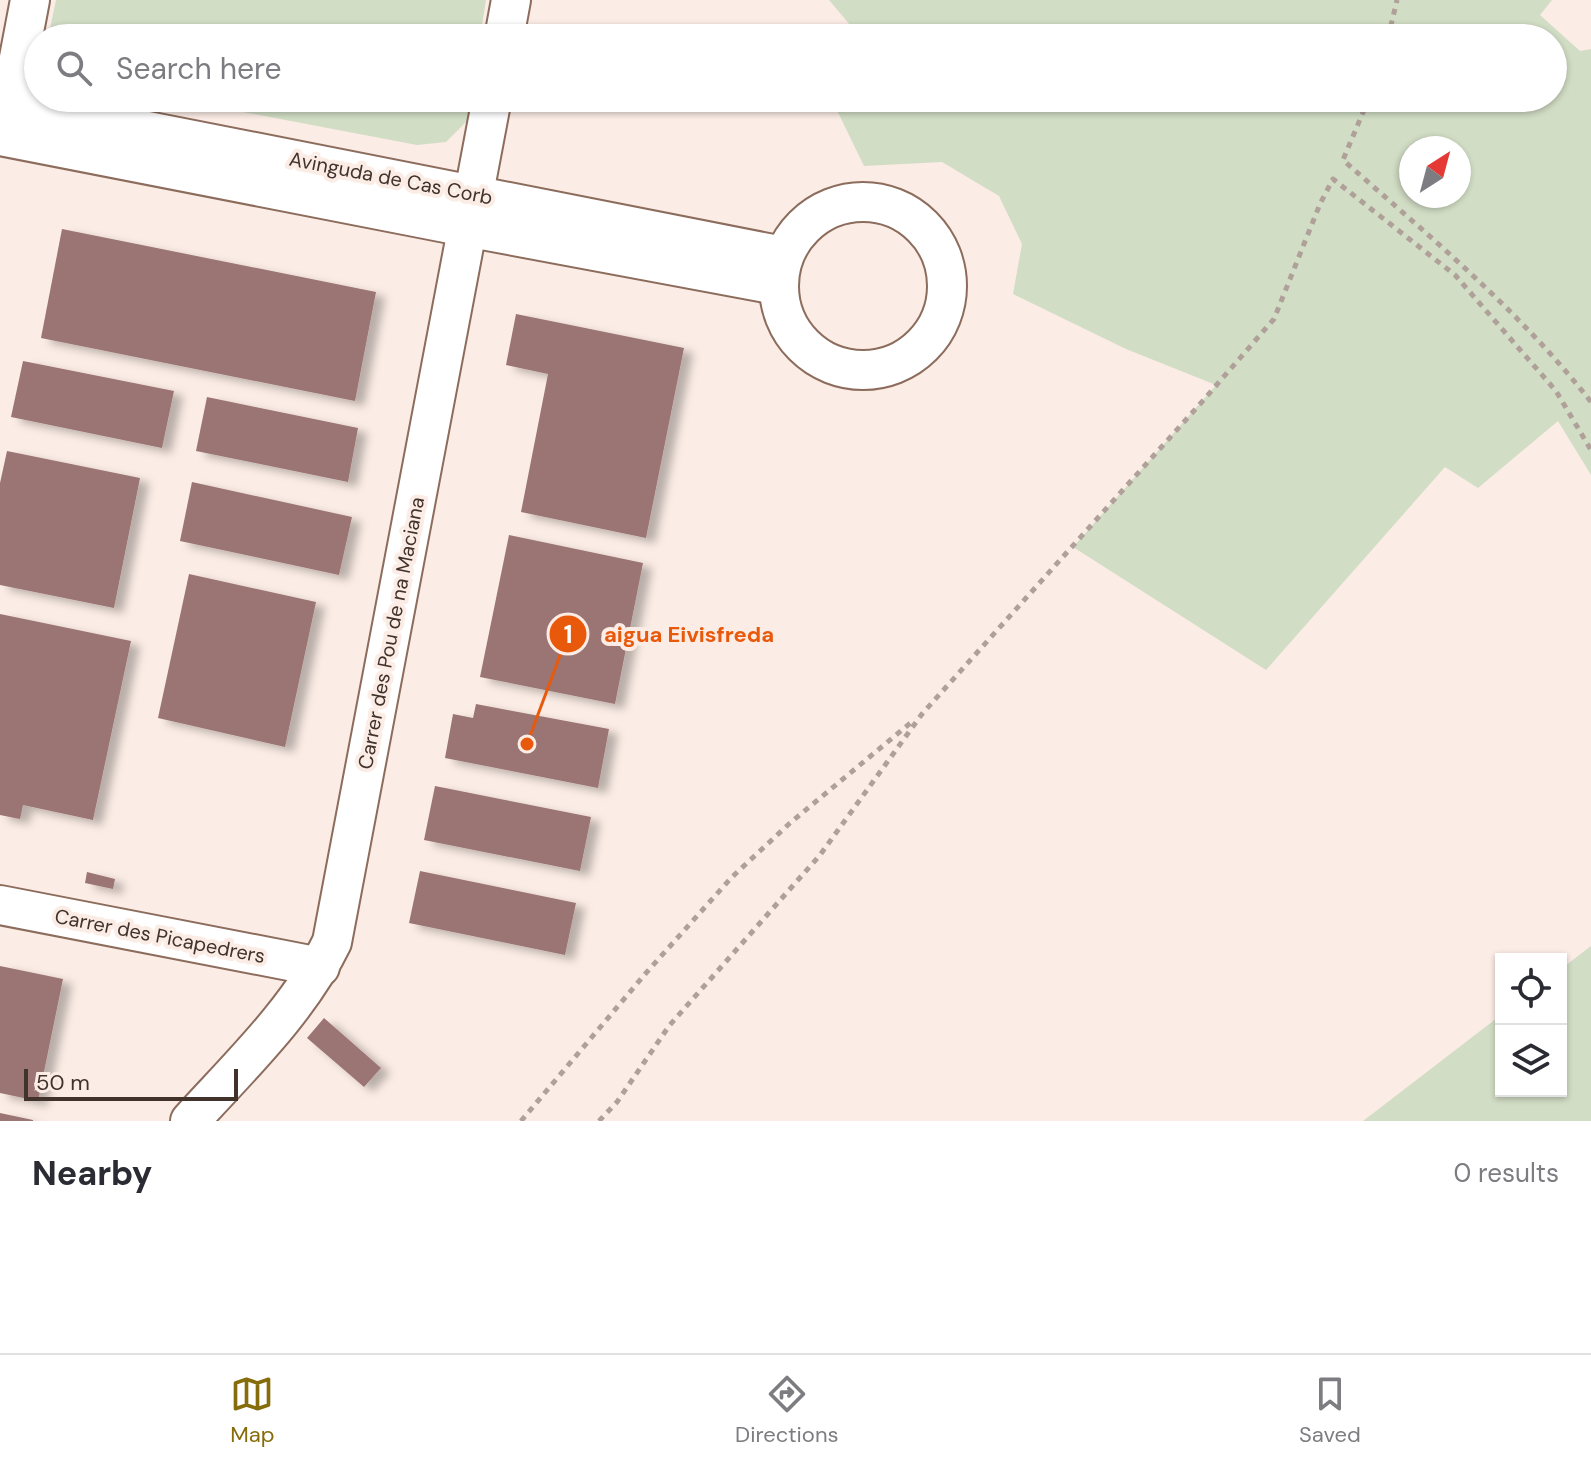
<!DOCTYPE html>
<style>
body{margin:0;font-family:"DM Sans",sans-serif;background:#f2f2f3;color:#2b2b33}
.controls{position:absolute;right:24px;bottom:24px;display:grid;overflow:hidden;border-radius:0px;box-shadow:0 2px 6px #0004}
.controls button{width:72px;height:72px;display:grid;place-items:center;padding:0;border:0;border-bottom:2px solid #e1e1e2;background:#fff;color:#2b2b33;font:40px sans-serif}
.compass{position:absolute;left:1399px;top:136px;width:72px;height:72px;border-radius:50%;background:#fff;box-shadow:0 2px 6px #0004;rotate:36deg}
.scale{position:absolute;left:24px;bottom:20px;width:214px;box-sizing:border-box;padding-left:8px;border:4px solid #41322b;border-top:0;font-size:22px;line-height:28px;white-space:nowrap;color:#41322b;-webkit-text-stroke:6px #fbece5;paint-order:stroke}
.list{margin:0;padding:0;list-style:none}
h2{display:flex;justify-content:space-between;align-items:center;height:104px;margin:0;padding:0 32px;font-size:34px}
h2 small{font-size:26px;font-weight:400;color:#7c7c81}
.icon{flex:none;width:44px;height:44px;fill:none;stroke:currentColor;stroke-width:2;stroke-linecap:round;stroke-linejoin:round}
.map{position:relative;flex:none;width:1591px;height:1121px;overflow:hidden}
.search{position:absolute;background:#fff;box-shadow:0 2px 6px #0004;left:24px;right:24px;top:24px;height:88px;display:flex;align-items:center;gap:20px;box-sizing:border-box;padding:0 28px;border-radius:44px;color:#7c7c81;font-size:30px}
.sheet{height:232px;background:#fff}
nav{display:flex;justify-content:space-around;align-items:center;box-sizing:border-box;height:112px;border-top:2px solid #e1e1e2;background:#fff;font-size:22px;color:#7c7c81}
nav a{display:grid;justify-items:center;gap:4px}
nav .on{color:#866d0c}
.map>svg:first-child{display:block}
</style>
<div class="map">
<svg width="1591" height="1121" viewBox="0 0 1591 1121">
<defs>
<filter id="shadow"><feDropShadow dx="9" dy="5" stdDeviation="4" flood-color="#0004"/></filter>
</defs>
<rect width="100%" height="100%" fill="#fbece5"/>
<g fill="#d2ddc5" fill-rule="evenodd">
<path d="M56 0H486L480 38H48Z"/>
<path d="M829 0H1552L1540 15 1580 51 1591 49V475L1558 421 1478 488 1445 467 1266 670 1073 547 1216 385 1126 349 1013 294 1022 244 999 196 942 162 864 166 831 98H1553V38H861ZM1411 148H1459V196H1411Z"/>
<path d="M169 98H470L467 121 446 142 417 145Z"/>
<path d="M1591 946V1121H1363L1501 1015V1091H1561V969Z"/>
</g>
<g fill="#9b7573" filter="url(#shadow)">
<path d="M62 229 376 292 355 401 41 338Z"/>
<path d="M516 314 684 348 646 538 521 512 548 374 506 365Z"/>
<path d="M23 361 174 391 162 448 11 417Z"/>
<path d="M207 397 358 428 348 482 196 451Z"/>
<path d="M7 451 140 478 114 608 0 585V483Z"/>
<path d="M192 482 352 517 339 575 180 541Z"/>
<path d="M509 535 643 563 615 704 480 677Z"/>
<path d="M189 574 316 602 285 747 158 718Z"/>
<path d="M0 614 131 641 93 820 23 805 20 819 0 815Z"/>
<path d="M476 704 609 729 598 788 445 758 453 714 473 718Z"/>
<path d="M435 786 591 817 580 871 424 840Z"/>
<path d="M420 871 576 903 565 955 409 923Z"/>
<path d="M87 872 115 879 113 889 85 883Z"/>
<path d="M0 966 63 979 38 1101 0 1093Z"/>
<path d="M324 1018 381 1068 364 1087 307 1038Z"/>
<path d="M0 1113 33 1120V1121H0Z"/>
</g>
<g fill="none" stroke-linecap="round" stroke-linejoin="round">
<g stroke="#8c6c5c" stroke-width="42">
<g id="minor">
<path d="M504 38 511 0"/>
<path d="M0 102 783 256"/>
<path d="M6 126 30 0"/>
<path d="M0 136 466 227 777 285"/>
<circle cx="863" cy="286" r="84"/>
<path d="M0 905 320 967"/>
<path d="M190 1121C240 1066 299 1010 332 942L492 98"/>
</g>
</g>
<g stroke="#afa099" stroke-width="5" stroke-dasharray="6 6" stroke-linecap="butt">
<path d="M1388 38 1397 0"/>
<path d="M1369 98 1343 160C1429 236 1520 311 1591 402"/>
<path d="M521 1121 646 973 732 877 790 823 914 720"/>
<path d="M599 1121 617 1102 669 1026 820 855 922 714 1200 404 1274 319 1320 204 1333 179 1455 275 1556 391 1591 450"/>
</g>
<use href="#minor" stroke="#fff" stroke-width="38"/>
</g>
<g text-anchor="middle" stroke-width="8" stroke-linejoin="round" paint-order="stroke">
<g font-size="20" fill="#41322b" stroke="#fbece5">
<text transform="translate(391 178) rotate(11)" y="7">Avinguda de Cas Corb</text>
<text transform="translate(391 633) rotate(-79)" y="7">Carrer des Pou de na Maciana</text>
<text transform="translate(160 936) rotate(11)" y="7">Carrer des Picapedrers</text>
</g>
</g>
<path fill="none" stroke="#e8590c" stroke-width="3" d="M527 744L568 634"/>
<g fill="#e8590c" stroke="#fbece5" stroke-width="3">
<circle cx="527" cy="744" r="8"/>
<circle cx="568" cy="634" r="20"/>
</g>
<g font-size="24" text-anchor="middle" font-weight="bold" fill="#fff">
<text x="568" y="643">1</text>
</g>
<g font-size="22" text-anchor="middle" font-weight="bold" fill="#e8590c" stroke="#fbece5" stroke-width="8" stroke-linejoin="round" paint-order="stroke">
<text x="689" y="642">aigua Eivisfreda</text>
</g>
</svg>
<div class="controls">
<button><svg class="icon" aria-label="locate" viewBox="0 0 24 24"><circle cx="12" cy="12" r="6"/><path d="M12 2v4M12 18v4M2 12h4M18 12h4"/></svg></button>
<button><svg class="icon" aria-label="layers" viewBox="0 0 24 24"><path d="M12 4l9 5-9 5-9-5zM3 14l9 5 9-5"/></svg></button>
</div>
<svg class="compass" viewBox="-18 -18 36 36"><path d="M0-13l5 13h-10z" fill="#e53935"/><path d="M0 13l5-13h-10z" fill="#7c7c81"/></svg>
<div class="scale">50 m</div>
<div class="search"><svg class="icon" aria-label="search" viewBox="0 0 24 24"><circle cx="10" cy="10" r="6"/><path d="M15 15l6 6"/></svg>Search here</div>
</div>
<section class="sheet">
<h2>Nearby<small>0 results</small></h2>
<ul class="list">
</ul>
</section>
<nav>
<a class="on"><svg class="icon" aria-label="map" viewBox="0 0 24 24"><path d="M3 6l6-2 6 2 6-2v14l-6 2-6-2-6 2zM9 4v14M15 6v14"/></svg>Map</a>
<a><svg class="icon" aria-label="directions" viewBox="0 0 24 24"><path d="M12 3l9 9-9 9-9-9zM9 14v-3h6M13 9l2 2-2 2"/></svg>Directions</a>
<a><svg class="icon" aria-label="saved" viewBox="0 0 24 24"><path d="M7 4h10v16l-5-4-5 4z"/></svg>Saved</a>
</nav>
